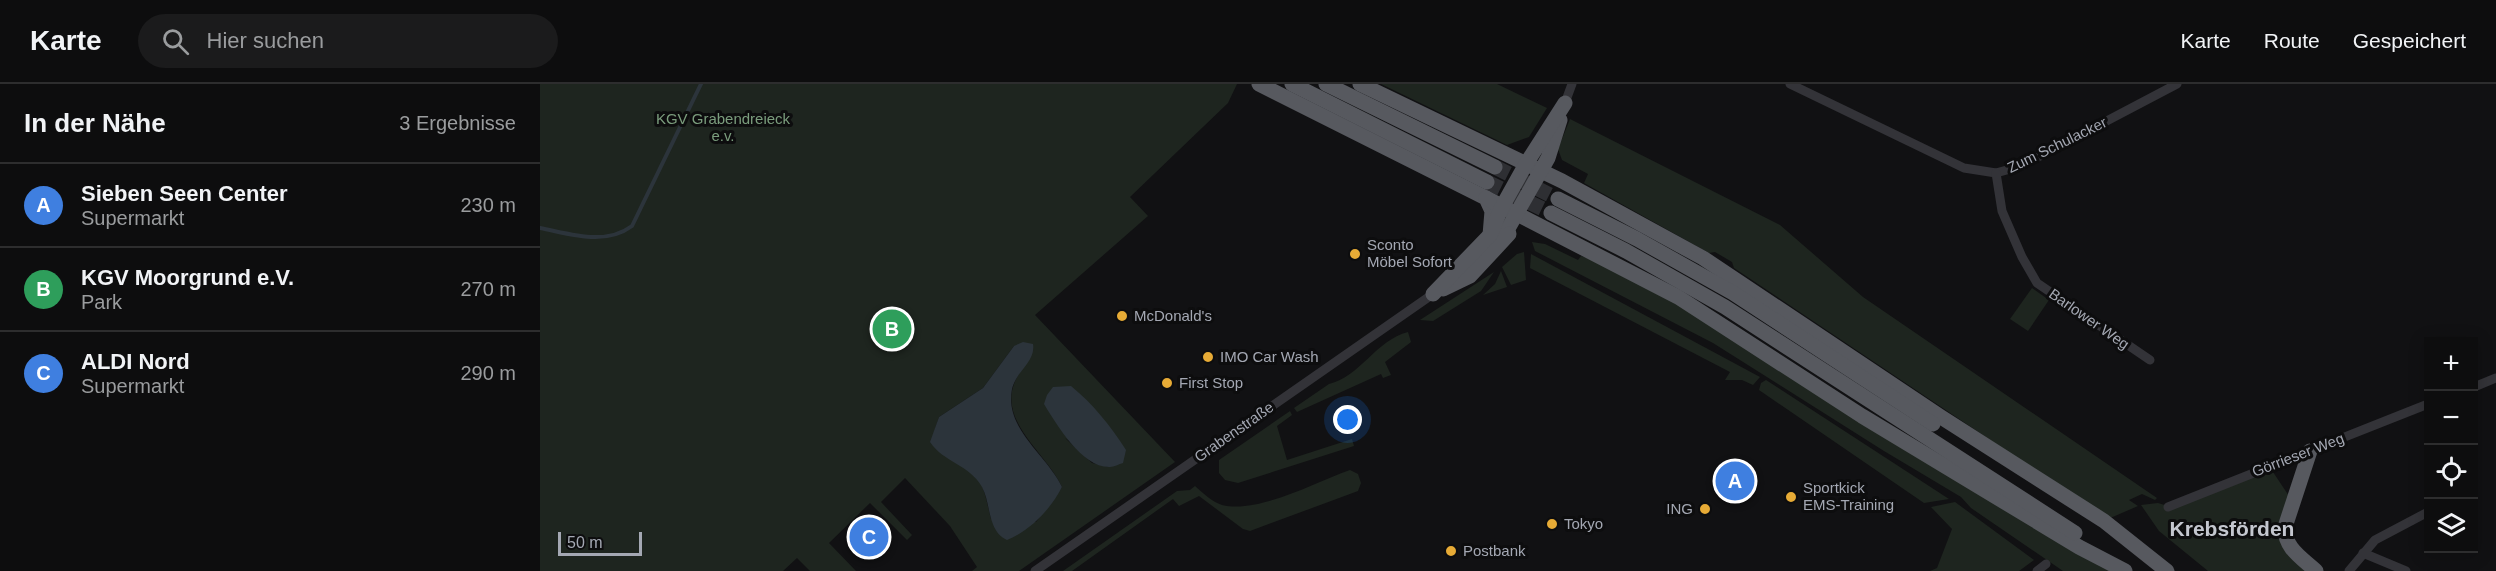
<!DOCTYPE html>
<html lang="de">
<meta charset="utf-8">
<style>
body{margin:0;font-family:Helvetica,sans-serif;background:#1b1b1c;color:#f1f3f6}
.controls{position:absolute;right:18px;bottom:18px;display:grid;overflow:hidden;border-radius:0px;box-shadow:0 3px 15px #0003}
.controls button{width:54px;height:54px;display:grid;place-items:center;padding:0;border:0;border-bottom:2px solid #2d2d2e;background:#0d0d0e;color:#f1f3f6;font:30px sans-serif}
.scale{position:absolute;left:18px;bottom:15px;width:84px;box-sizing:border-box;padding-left:6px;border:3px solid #a4a8b3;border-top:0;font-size:16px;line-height:21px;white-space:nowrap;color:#a4a8b3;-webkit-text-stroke:4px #0d0d0e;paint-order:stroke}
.you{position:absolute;left:808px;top:336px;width:21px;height:21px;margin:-15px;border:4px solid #fff;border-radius:50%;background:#1a73e8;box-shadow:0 0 0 9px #1a73e833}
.badge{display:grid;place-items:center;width:39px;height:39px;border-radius:50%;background:#b45309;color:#fff;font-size:20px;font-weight:700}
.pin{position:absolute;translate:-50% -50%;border:3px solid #fff;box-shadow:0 2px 6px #0006}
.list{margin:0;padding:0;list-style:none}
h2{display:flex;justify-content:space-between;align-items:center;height:78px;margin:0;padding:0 24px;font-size:26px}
h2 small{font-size:20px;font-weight:400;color:#9a9c9e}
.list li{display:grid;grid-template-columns:39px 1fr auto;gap:18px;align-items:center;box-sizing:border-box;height:84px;padding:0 24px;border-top:2px solid #2d2d2e}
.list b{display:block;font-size:22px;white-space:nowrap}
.list p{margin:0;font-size:20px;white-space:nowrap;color:#9a9c9e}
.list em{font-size:20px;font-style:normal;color:#9a9c9e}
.icon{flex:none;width:33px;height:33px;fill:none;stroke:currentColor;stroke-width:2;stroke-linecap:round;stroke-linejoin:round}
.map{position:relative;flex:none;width:1956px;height:487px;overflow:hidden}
header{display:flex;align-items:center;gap:36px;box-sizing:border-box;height:84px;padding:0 30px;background:#0d0d0e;border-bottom:2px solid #2d2d2e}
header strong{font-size:28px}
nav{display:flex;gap:33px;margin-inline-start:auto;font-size:21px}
.search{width:420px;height:54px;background:#1b1b1c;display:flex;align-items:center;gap:15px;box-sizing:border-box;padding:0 21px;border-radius:33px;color:#9a9c9e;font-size:22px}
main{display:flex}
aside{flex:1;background:#0d0d0e}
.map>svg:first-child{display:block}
</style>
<header>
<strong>Karte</strong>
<div class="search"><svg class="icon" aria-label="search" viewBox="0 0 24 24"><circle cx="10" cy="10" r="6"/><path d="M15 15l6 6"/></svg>Hier suchen</div>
<nav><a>Karte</a><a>Route</a><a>Gespeichert</a></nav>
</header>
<main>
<aside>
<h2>In der Nähe<small>3 Ergebnisse</small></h2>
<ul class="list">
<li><span class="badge" style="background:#3f7fe0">A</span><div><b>Sieben Seen Center</b><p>Supermarkt</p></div><em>230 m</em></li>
<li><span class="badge" style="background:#2e9e5b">B</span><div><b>KGV Moorgrund e.V.</b><p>Park</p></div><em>270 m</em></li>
<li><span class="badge" style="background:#3f7fe0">C</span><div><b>ALDI Nord</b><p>Supermarkt</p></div><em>290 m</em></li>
</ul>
</aside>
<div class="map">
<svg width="1956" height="487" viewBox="0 0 1956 487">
<rect width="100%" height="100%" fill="#111113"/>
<g fill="#1e251f" fill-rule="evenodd">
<path d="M0 0H697L688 19 590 113 608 132 495 231 635 378 479 487H432L437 483 410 442 365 394 341 418 372 451 367 456 330 419 289 459 316 487H270L257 474 243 487H0ZM474 262 483 284C447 331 504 364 522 403L496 438 451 435C447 420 445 401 434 389 420 376 401 374 391 358L399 333 443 304ZM525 354 569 383 552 379Z"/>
<path d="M841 0H957L1007 24 989 53 967 61Z"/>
<path d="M1030 35 1240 141 1323 213 1617 414 1615 416 1602 410 1589 416 1598 422 1568 435 1194 184 1192 178 1175 168 1169 169 1044 99 1048 90 1022 76 1018 65Z"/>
<path d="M992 158 1005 160 1038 176 1041 172 1069 181 1102 198 1571 487H1523L1431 424 1421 413 1344 367 1173 259 995 167Z"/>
<path d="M984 168 986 196 971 201 962 183 977 170Z"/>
<path d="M991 170 1220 293 1213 301 1202 296H1185L1190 288 990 184Z"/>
<path d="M961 187 967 203 943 211 955 200Z"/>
<path d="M954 188 941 207 893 237 880 236Z"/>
<path d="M1492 204 1509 216 1488 247 1470 235Z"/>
<path d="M868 248 871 258 845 278 851 291 843 294 841 290 757 328 754 324 789 300C820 293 836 256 868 248Z"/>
<path d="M1226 296 1409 415 1384 419 1219 306 1221 299Z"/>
<path d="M750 327 752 331 737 342 747 376 812 355 814 362 698 399 685 396 679 389V376Z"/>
<path d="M1729 382 1753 418 1745 443 1776 487H1668L1619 447 1601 421 1618 419 1628 422Z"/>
<path d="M810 386 818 390 821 399 818 407 710 447 703 445 659 412 639 422 633 415 532 487H523L637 407 650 406 655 402C663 409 672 418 682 421 718 430 776 398 810 386Z"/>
<path d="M1415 418 1494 476 1479 487H1390L1397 484 1412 445 1391 423Z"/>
</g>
<g fill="#2c343b">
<path d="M483 258 493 260C496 278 476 287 472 305 464 345 507 371 522 403 510 426 491 446 467 456 447 447 451 419 442 403 430 381 403 378 390 358L399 333 443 304 474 262Z"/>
<path d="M531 302C553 320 570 341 586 366L583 379C579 380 574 383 570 383 542 384 517 341 504 320L507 311 513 303Z"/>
</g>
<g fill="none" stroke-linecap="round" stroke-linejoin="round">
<path stroke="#2c343b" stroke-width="4" d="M0 144C31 150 65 162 92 142L161 0"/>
<g stroke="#2e2f33" stroke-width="15" stroke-dasharray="15 8" stroke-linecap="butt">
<path d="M955 83 1018 115"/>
<path d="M947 98 1011 129"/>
</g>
<g stroke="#333338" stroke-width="9">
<path d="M1250 0 1424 84 1456 89 1481 82 1637 0"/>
<path d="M1025 19 1032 0"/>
<path d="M1456 89 1462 127 1482 173 1497 199 1610 276"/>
<path d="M1934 303 1956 294"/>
<path d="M1628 423 1888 320"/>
<path d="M1823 469 1866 487"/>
<path d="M495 487 893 210"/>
<path d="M1497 487 1506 480"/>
<path d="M1809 487 1835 456 1888 428"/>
</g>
<g stroke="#57595f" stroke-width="15">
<path d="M719 0 946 114 952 127 950 151"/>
<path d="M752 0 947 98"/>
<path d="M786 0 955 83"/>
<path d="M820 0 1022 97 1163 174 1401 333 1564 437 1627 487"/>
<path d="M946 114 1138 213 1322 332 1539 463 1585 487"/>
<path d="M1018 115 1097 155 1193 209 1393 340"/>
<path d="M1011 129 1086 167 1185 223 1535 449"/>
<path d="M961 157 1008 74 1020 36"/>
<path d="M903 205 930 192 969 150"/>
<path d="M893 210 950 151 962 123 986 80 1025 19"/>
<path d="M1770 367 1745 443C1744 464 1762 474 1776 487"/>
</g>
</g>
<g fill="#e7ab36" stroke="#0d0d0e" stroke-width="2">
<circle cx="815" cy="170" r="6"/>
<circle cx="582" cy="232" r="6"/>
<circle cx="668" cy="273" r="6"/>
<circle cx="627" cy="299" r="6"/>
<circle cx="1251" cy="413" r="6"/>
<circle cx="1165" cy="425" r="6"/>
<circle cx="1012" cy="440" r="6"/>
<circle cx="911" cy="467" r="6"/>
</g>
<g text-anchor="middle" stroke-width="6" stroke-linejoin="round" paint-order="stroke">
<g font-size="15" fill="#7b9d7d" stroke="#0d0d0e">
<text x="183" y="40">KGV Grabendreieck<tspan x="183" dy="17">e.v.</tspan></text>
</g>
<g font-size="15" fill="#a4a8b3" stroke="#0d0d0e">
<text transform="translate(1517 61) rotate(-26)" y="5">Zum Schulacker</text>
<text transform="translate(1549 235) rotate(35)" y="5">Barlower Weg</text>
<text transform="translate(694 348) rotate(-35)" y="5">Grabenstraße</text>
<text transform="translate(1758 371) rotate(-21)" y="5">Görrieser Weg</text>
</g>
<g font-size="15" fill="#a4a8b3" stroke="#0d0d0e" text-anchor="start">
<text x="827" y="166">Sconto<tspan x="827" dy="17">Möbel Sofort</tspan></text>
<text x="594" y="237">McDonald's</text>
<text x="680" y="278">IMO Car Wash</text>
<text x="639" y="304">First Stop</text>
<text x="1263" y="409">Sportkick<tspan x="1263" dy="17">EMS-Training</tspan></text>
<text x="1153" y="430" text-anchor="end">ING</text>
<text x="1024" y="445">Tokyo</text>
<text x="923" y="472">Postbank</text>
</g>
<g font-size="21" font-weight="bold" fill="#c4c7cf" stroke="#0d0d0e">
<text x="1692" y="452">Krebsförden</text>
</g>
</g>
</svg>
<div class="controls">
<button>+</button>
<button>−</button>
<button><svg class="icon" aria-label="locate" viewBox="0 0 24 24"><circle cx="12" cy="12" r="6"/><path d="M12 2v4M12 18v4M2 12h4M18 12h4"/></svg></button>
<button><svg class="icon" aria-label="layers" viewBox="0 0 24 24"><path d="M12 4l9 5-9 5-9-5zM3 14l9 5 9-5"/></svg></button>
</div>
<div class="scale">50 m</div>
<div class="you"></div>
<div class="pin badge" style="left:1195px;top:397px;background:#3f7fe0">A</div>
<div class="pin badge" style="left:352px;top:245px;background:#2e9e5b">B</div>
<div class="pin badge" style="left:329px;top:453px;background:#3f7fe0">C</div>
</div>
</main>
